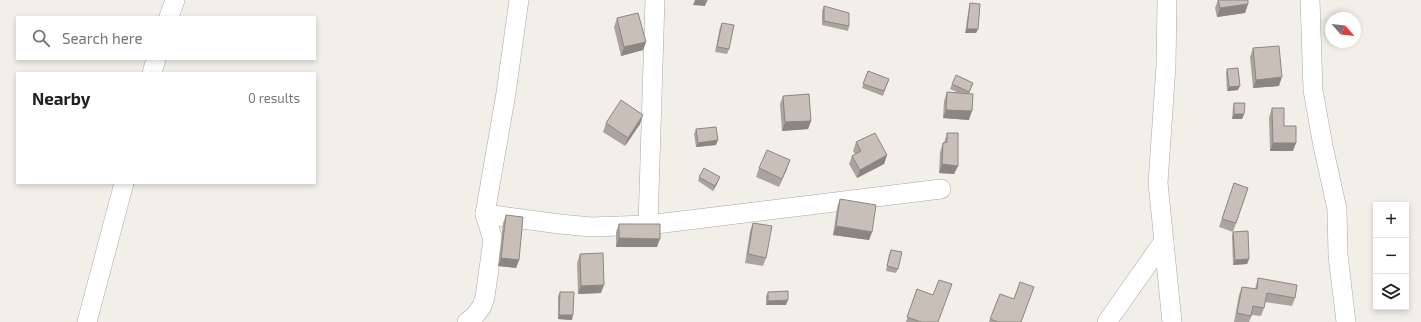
<!DOCTYPE html>
<meta charset="utf-8">
<style>
body{margin:0;font-family:"Exo 2",sans-serif;background:#f2f2f2;color:#202124}
.controls{position:absolute;right:12px;bottom:12px;display:grid;overflow:hidden;border-radius:0px;box-shadow:0 2px 6px #0003}
.controls button{width:36px;height:36px;display:grid;place-items:center;padding:0;border:0;border-bottom:1px solid #e0e0e0;background:#fff;color:#202124;font:20px sans-serif}
.compass{position:absolute;left:1325px;top:12px;width:36px;height:36px;border-radius:50%;background:#fff;box-shadow:0 2px 6px #0003;rotate:117deg}
.list{margin:0;padding:0;list-style:none}
h2{display:flex;justify-content:space-between;align-items:center;height:52px;margin:0;padding:0 16px;font-size:17px}
h2 small{font-size:13px;font-weight:400;color:#757577}
.icon{flex:none;width:22px;height:22px;fill:none;stroke:currentColor;stroke-width:2;stroke-linecap:round;stroke-linejoin:round}
.map{position:relative;flex:none;width:1421px;height:322px;overflow:hidden}
.search{position:absolute;background:#fff;box-shadow:0 2px 6px #0003;left:16px;top:16px;width:300px;height:44px;display:flex;align-items:center;gap:10px;box-sizing:border-box;padding:0 14px;border-radius:0px;color:#757577;font-size:15px}
.panel{position:absolute;background:#fff;box-shadow:0 2px 6px #0003;left:16px;top:72px;width:300px;height:112px;border-radius:0px}
.map>svg:first-child{display:block}
</style>
<div class="map">
<svg width="1421" height="322" viewBox="0 0 1421 322">
<rect width="100%" height="100%" fill="#f2efe9"/>
<g fill="none" stroke-linecap="round" stroke-linejoin="round">
<g stroke="#a9a9a9" stroke-width="20">
<g id="minor">
<path d="M1167 0 1166 66 1158 183 1172 322"/>
<path d="M1310 0 1313 90 1323 146 1337 209 1338 255 1346 322"/>
<path d="M169 17 175 0"/>
<path d="M152 73 156 59"/>
<path d="M485 214 560 224 591 227 648 225 941 189"/>
<path d="M648 225 655 0"/>
<path d="M87 322 124 183"/>
<path d="M467 322 474 317 482 306 485 297 493 240 485 214 506 93 519 0"/>
<path d="M1107 322 1164 241"/>
</g>
</g>
<use href="#minor" stroke="#fff" stroke-width="19"/>
</g>
<g fill="#aba49e">
<path d="M1218 0H1248V4L1245 13 1217 17 1215 8Z"/>
<path d="M970 3 978 29 976 33H965L969 7Z"/>
<path d="M824 6 849 26 848 31 822 25V11Z"/>
<path d="M617 18 646 42 643 50 621 56 614 27Z"/>
<path d="M722 23 729 49 727 54 715 52 720 27Z"/>
<path d="M1253 48 1279 86 1253 88 1250 57Z"/>
<path d="M1227 69 1238 90 1227 91 1226 74Z"/>
<path d="M868 71 889 79 883 96 862 88Z"/>
<path d="M973 83 969 94V120L943 118 944 101 947 92 959 93 950 89 952 84Z"/>
<path d="M783 96 811 121 808 129 782 131 780 104Z"/>
<path d="M1234 103 1244 114 1242 119H1232L1233 107Z"/>
<path d="M1272 108 1284 126 1293 151H1270L1269 117Z"/>
<path d="M606 123 640 124 625 146 603 132Z"/>
<path d="M696 129 716 145 696 147 694 134Z"/>
<path d="M947 133 958 166 954 174 939 173 940 152 943 143H944Z"/>
<path d="M856 142 887 155 884 164 857 178 849 164 852 156 855 154 853 151Z"/>
<path d="M790 160 779 187 756 177 759 168Z"/>
<path d="M699 177 718 182 713 191 698 181Z"/>
<path d="M1234 183 1248 188 1233 232 1219 227Z"/>
<path d="M840 199 872 232 869 240 833 235 837 208Z"/>
<path d="M506 215 519 260 516 268 498 266 503 223Z"/>
<path d="M753 223 766 258 763 266 745 263 750 231Z"/>
<path d="M619 224 657 247H616V232Z"/>
<path d="M1233 232 1249 259 1247 264 1233 265 1232 236Z"/>
<path d="M891 250 898 269 896 273 886 271 889 254Z"/>
<path d="M580 254 601 293 578 294 577 263Z"/>
<path d="M1258 278 1295 298 1292 306 1265 302 1264 308 1261 316 1252 315 1249 322H1234L1239 295 1242 287 1255 289Z"/>
<path d="M917 289 938 322H906Z"/>
<path d="M560 292 572 320 558 319V296Z"/>
<path d="M768 292 786 305H766V296Z"/>
<path d="M1000 294 1021 322H989Z"/>
</g>
<g fill="#8b8681">
<path d="M695 0 707 1 705 6 693 5Z"/>
<path d="M1248 4 1245 13 1217 17 1220 8Z"/>
<path d="M967 29H978L976 33H965Z"/>
<path d="M646 42 643 50 621 56 624 47Z"/>
<path d="M1282 77 1279 86 1253 88 1256 80Z"/>
<path d="M1240 86 1238 90 1227 91 1229 87Z"/>
<path d="M946 110 972 111 969 120 943 118Z"/>
<path d="M1234 114H1244L1242 119H1232Z"/>
<path d="M643 115 640 124 625 146 628 138Z"/>
<path d="M811 121 808 129 782 131 785 122Z"/>
<path d="M718 140 716 145 696 147 698 143Z"/>
<path d="M1273 143H1296L1293 151H1270Z"/>
<path d="M887 155 884 164 857 178 860 170Z"/>
<path d="M790 160 787 169 779 187 782 179Z"/>
<path d="M942 164 958 166 954 174 939 173Z"/>
<path d="M720 177 718 182 713 191 715 186Z"/>
<path d="M836 226 872 232 869 240 833 235Z"/>
<path d="M619 238 660 239 657 247H616Z"/>
<path d="M501 258 519 260 516 268 498 266Z"/>
<path d="M1249 259 1247 264 1233 265 1235 260Z"/>
<path d="M604 285 601 293 578 294 581 286Z"/>
<path d="M788 300 786 305H766L768 301Z"/>
<path d="M559 315H573L572 320 558 319Z"/>
</g>
<g fill="#c7bfb8" stroke="#8b8681">
<path d="M695 0H707V1Z"/>
<path d="M1218 0H1248V4L1220 8Z"/>
<path d="M970 3 980 4 978 29H967Z"/>
<path d="M824 6 849 13V26L824 21Z"/>
<path d="M638 13 646 42 624 47 617 18Z"/>
<path d="M722 23 734 25 729 49 717 47Z"/>
<path d="M1279 46 1282 77 1256 80 1253 48Z"/>
<path d="M1238 68 1240 86 1229 87 1227 69Z"/>
<path d="M868 71 889 79 884 91 863 84Z"/>
<path d="M956 75 973 83 969 92 952 84Z"/>
<path d="M947 92 973 94 972 111 946 110Z"/>
<path d="M809 94 811 121 785 122 783 96Z"/>
<path d="M621 100 643 115 628 138 606 123Z"/>
<path d="M1234 103H1245L1244 114H1234Z"/>
<path d="M1272 108H1284V126H1296V143H1273Z"/>
<path d="M716 127 718 140 698 143 696 129Z"/>
<path d="M875 133 887 155 860 170 852 156 861 151 856 142Z"/>
<path d="M947 133H958V166L942 164 943 143 947 142Z"/>
<path d="M767 150 790 160 782 179 759 168Z"/>
<path d="M704 168 720 177 715 186 699 177Z"/>
<path d="M1234 183 1248 188 1236 223 1222 219Z"/>
<path d="M840 199 876 205 872 232 836 226Z"/>
<path d="M506 215 523 217 519 260 501 258Z"/>
<path d="M753 223 772 226 766 258 748 254Z"/>
<path d="M619 224H660V239L619 238Z"/>
<path d="M1248 231 1249 259 1235 260 1233 232Z"/>
<path d="M891 250 902 252 898 269 887 266Z"/>
<path d="M603 253 604 285 581 286 580 254Z"/>
<path d="M1258 278 1297 285 1295 298 1267 293 1264 308 1253 306 1251 316 1237 313 1242 287 1257 289Z"/>
<path d="M939 280 952 284 938 322H921L907 317 917 289 933 295Z"/>
<path d="M1020 282 1034 287 1021 322H998L990 319 1000 294 1014 299Z"/>
<path d="M788 291V300L768 301V292Z"/>
<path d="M560 292H574L573 315H559Z"/>
</g>
</svg>
<div class="controls">
<button>+</button>
<button>−</button>
<button><svg class="icon" aria-label="layers" viewBox="0 0 24 24"><path d="M12 4l9 5-9 5-9-5zM3 14l9 5 9-5"/></svg></button>
</div>
<svg class="compass" viewBox="-18 -18 36 36"><path d="M0-13l5 13h-10z" fill="#e53935"/><path d="M0 13l5-13h-10z" fill="#757577"/></svg>
<div class="search"><svg class="icon" aria-label="search" viewBox="0 0 24 24"><circle cx="10" cy="10" r="6"/><path d="M15 15l6 6"/></svg>Search here</div>
<section class="panel">
<h2>Nearby<small>0 results</small></h2>
<ul class="list">
</ul>
</section>
</div>
